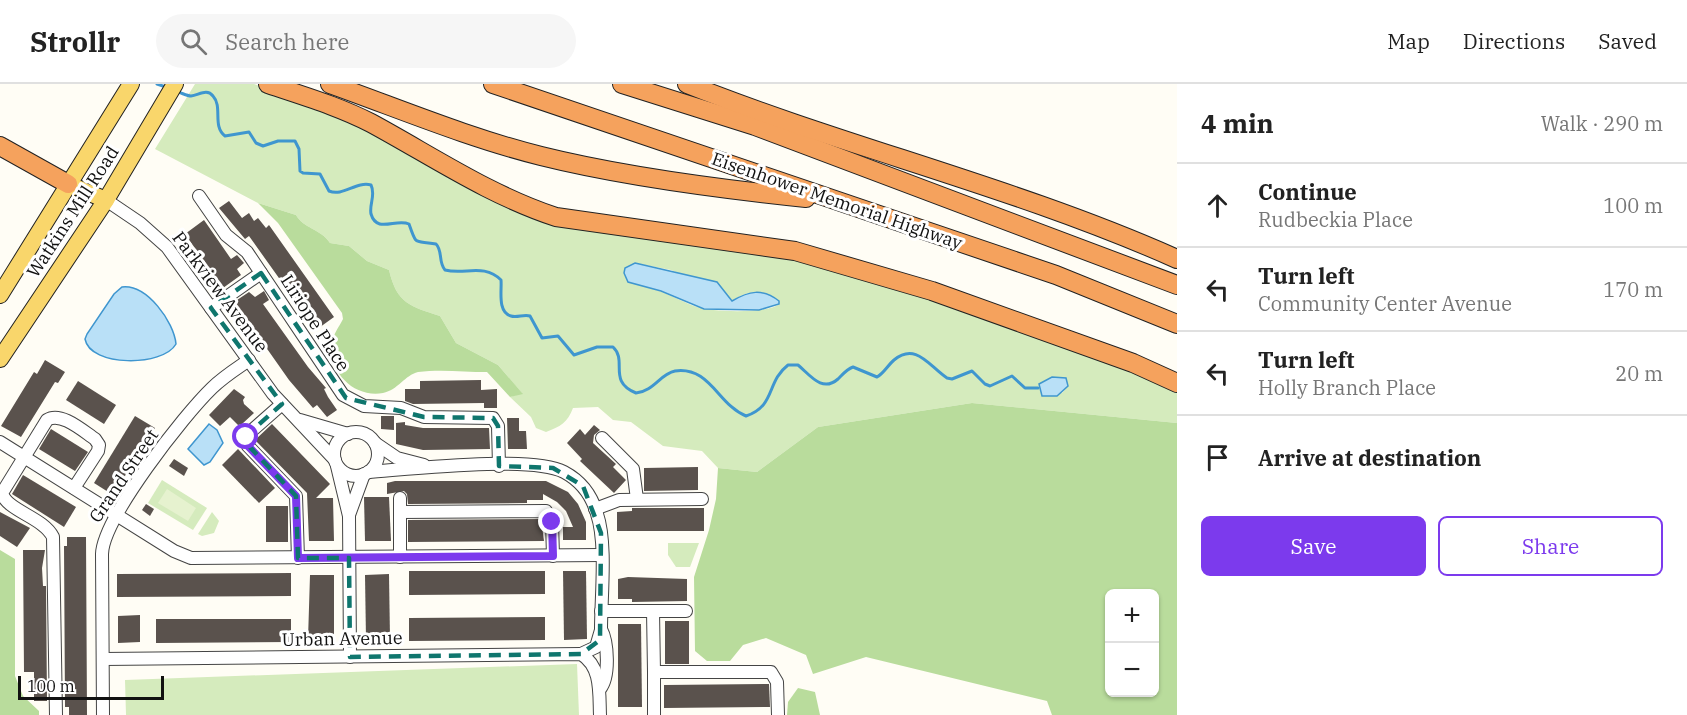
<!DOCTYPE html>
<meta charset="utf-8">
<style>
body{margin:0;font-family:"IBM Plex Serif",serif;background:#f6f6f6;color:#222}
.controls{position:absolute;right:18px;bottom:18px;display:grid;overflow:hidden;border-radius:9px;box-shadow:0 2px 4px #0004}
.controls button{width:54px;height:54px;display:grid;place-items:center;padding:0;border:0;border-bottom:2px solid #e0e0e0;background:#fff;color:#222;font:30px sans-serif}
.scale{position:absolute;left:18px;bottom:15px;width:146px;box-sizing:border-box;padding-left:6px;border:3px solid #111;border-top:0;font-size:16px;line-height:21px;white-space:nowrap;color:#111;-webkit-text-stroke:4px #fff;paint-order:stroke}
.stop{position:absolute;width:18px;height:18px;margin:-14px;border:4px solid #7c3aed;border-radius:50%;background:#fff}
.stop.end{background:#7c3aed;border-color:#fff;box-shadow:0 2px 6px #0008}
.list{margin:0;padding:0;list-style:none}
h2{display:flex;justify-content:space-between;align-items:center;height:78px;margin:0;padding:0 24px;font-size:26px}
h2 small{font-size:20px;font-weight:400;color:#767676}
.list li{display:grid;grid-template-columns:39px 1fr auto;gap:18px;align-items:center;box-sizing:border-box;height:84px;padding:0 24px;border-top:2px solid #e0e0e0}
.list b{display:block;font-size:22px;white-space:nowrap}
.list p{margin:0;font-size:20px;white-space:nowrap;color:#767676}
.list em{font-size:20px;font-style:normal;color:#767676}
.actions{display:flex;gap:12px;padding:18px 24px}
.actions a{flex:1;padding:14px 0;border:2px solid #7c3aed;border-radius:9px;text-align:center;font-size:21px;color:#7c3aed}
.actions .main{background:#7c3aed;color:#fff}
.icon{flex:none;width:33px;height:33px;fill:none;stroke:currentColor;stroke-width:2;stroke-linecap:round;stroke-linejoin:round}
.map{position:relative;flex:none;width:1177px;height:631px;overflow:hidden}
header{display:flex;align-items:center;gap:36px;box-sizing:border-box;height:84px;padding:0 30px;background:#fff;border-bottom:2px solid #e0e0e0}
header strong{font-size:28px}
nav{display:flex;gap:33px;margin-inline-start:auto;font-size:21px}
.search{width:420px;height:54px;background:#f6f6f6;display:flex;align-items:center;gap:15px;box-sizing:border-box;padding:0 21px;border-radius:33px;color:#767676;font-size:22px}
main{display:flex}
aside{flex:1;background:#fff}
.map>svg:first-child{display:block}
</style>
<header>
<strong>Strollr</strong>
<div class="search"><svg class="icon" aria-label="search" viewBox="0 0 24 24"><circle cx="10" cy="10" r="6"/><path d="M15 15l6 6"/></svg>Search here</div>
<nav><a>Map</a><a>Directions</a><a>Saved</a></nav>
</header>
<main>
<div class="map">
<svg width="1177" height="631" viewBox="0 0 1177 631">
<rect width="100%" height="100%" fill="#fffdf5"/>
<g fill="#d5ebbd" fill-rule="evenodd">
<path d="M195 0H254L326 25 500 117 736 163 856 190 1092 272 1177 307V339L972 319 818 343 757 388 718 384 702 367 663 362 631 338 613 336 598 323 573 324C568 338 560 343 546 348L536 344 531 333 510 313 522 309 498 281 456 259 440 232C410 222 397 220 389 186L367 177 349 162 330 159C321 145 303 144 296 131L258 119 155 65ZM635 179 671 186 727 210 732 217C749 206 757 207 776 215L779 220C768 230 711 228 697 223 680 217 666 208 649 204ZM1052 293 1066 294 1068 302 1062 309Z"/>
<path d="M162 396 207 424 193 446 148 419Z"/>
<path d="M212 428 219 437 214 449 202 452 198 450Z"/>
<path d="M668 459H699L690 483H676L668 471Z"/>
<path d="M577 580 579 631H126L125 596Z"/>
</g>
<g fill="#b9dc9c" fill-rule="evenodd">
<path d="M258 119 296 131C303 144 321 145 330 159L349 162 367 177 389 186C397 220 410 222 440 232L456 259 498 281 523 310 510 313 487 288C465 288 440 285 418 288 405 291 398 306 383 309 354 314 329 289 332 260 333 250 339 243 343 235L342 229 278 139Z"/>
<path d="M972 319 1177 339V631H1052L1047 617 866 573 813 590 806 571 766 554 743 561 730 577H707L695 567 694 493 709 446 716 415 718 384 757 388 818 343ZM1110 510H1154V608H1110Z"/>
<path d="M0 466 15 475V592L23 612 39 627V631H0Z"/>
<path d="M798 604 815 608 820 631H787L788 618Z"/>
</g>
<path fill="#e6f2cf" d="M167 405 196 424 188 437 158 419Z"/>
<g fill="#b9e0f7" stroke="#3f96cf" stroke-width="1.5">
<path d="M635 179 717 198 732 217C749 207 762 204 779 217V220L759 226 704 225 661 207 628 198 624 189 625 184Z"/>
<path d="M122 203C147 200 174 238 176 260 163 283 90 283 85 255L87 250 114 210Z"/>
<path d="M1052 293 1066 294 1068 302 1057 312H1042L1039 300Z"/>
<path d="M209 340 217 346 223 359 210 378 204 381 188 365Z"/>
</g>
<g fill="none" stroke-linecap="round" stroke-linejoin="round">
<g stroke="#3f96cf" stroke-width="3">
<path d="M157 0 166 3"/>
<path d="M178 8C182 9 187 12 191 12 199 11 207 4 213 12 223 23 212 42 225 52L249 48 256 59 263 62 278 57H295L299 65 300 87 303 89 320 90 329 107C343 113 356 97 371 101 376 111 369 120 371 130 377 150 396 134 409 140 417 163 414 156 436 160 443 167 438 178 445 186 465 191 484 179 501 196 502 206 497 228 511 232 517 234 524 230 530 232L542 254 558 252 574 271 597 263H613C628 277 607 297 636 309 654 307 660 290 675 287 710 282 718 321 746 332 776 322 766 298 788 281H798C810 291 822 309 838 295 843 290 847 285 853 283L877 293C884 289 887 282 894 276 916 258 929 282 947 294L952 295 972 287 985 300 990 302 1012 292 1025 304H1038"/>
</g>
</g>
<g fill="#5a524d">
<path d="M229 117 242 134 249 129 254 137 258 134 266 144 269 141 334 233 316 246 249 152 245 155 219 124Z"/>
<path d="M204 136 231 175 237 171 244 179 237 185 241 191 223 204 185 150Z"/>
<path d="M264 207 269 216 263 220 308 283 326 304 324 305 328 313 337 326 327 333 317 321 313 324 289 296 234 218 249 208 255 213Z"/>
<path d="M45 276 65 288 58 299 55 298 21 353 1 342 34 288 37 290Z"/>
<path d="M481 296V306L497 305V324H484V319L413 320 405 317V305H420V297Z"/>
<path d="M78 297 116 321 104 340 66 316Z"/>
<path d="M234 305 245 313 243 316 244 320 254 329 242 340 238 341 230 333 220 342 209 331Z"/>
<path d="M135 332 155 344 113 411 94 399Z"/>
<path d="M381 332H394V346L381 345Z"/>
<path d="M507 334H519V347H526L527 365H508Z"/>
<path d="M405 338V341L423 344H489L490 365 423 366 396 360V339Z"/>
<path d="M272 340 330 400 316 414H333L334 457H309L307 409 255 356Z"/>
<path d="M594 341 600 346 594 351 593 359 616 380 613 383 626 396 614 409 580 377 582 375 567 359 580 345 585 351Z"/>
<path d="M51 345 88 368 75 387 39 365Z"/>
<path d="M238 365 275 404 259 419 222 381Z"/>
<path d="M174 375 188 384 184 392 169 382Z"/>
<path d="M698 383V406L644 407V384Z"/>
<path d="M23 391 76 423 64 443 12 410Z"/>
<path d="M395 397H546L568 408 578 420 586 438V456H563V443H573L566 427 557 418 543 410V416H527V419L408 420 407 410 404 407 387 410V399Z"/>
<path d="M364 413H389L391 457H365Z"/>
<path d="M146 420 154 425 150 432 142 426Z"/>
<rect x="266" y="422" width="22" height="36"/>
<path d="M632 424H704V447H617V428L632 427Z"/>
<path d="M0 428 30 444 17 463 0 452Z"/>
<path d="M541 435 544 457 408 458V436Z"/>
<path d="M67 453H86L87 631H69V623H65L64 462H67Z"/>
<path d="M23 466H45L42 484 43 502H46L47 617H34V588H24Z"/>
<path d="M409 487H545V510L409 511Z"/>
<path d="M563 487H586L587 555 564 556Z"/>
<path d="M291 489V512L117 513V490Z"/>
<path d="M389 490 390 555 366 556 365 491Z"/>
<path d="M310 491H334V555L308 556Z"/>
<path d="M628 493 687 495V517L632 518V515H618V495Z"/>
<path d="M140 531V558L118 559V532Z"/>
<path d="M545 533V556L409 557V534Z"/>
<path d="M156 535H291V558L156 559Z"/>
<rect x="665" y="537" width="24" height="43"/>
<path d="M618 540H641L642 623H618Z"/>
<path d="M769 600 770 623 664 624V601Z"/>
</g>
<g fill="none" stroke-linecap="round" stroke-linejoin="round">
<g stroke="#444" stroke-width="14">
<g id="minor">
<path d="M199 112 226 151 247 168 343 311 364 322 401 324 424 333 493 334 498 342 499 382"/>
<path d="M106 116 140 139 167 163 273 310 335 376"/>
<path d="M211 224 261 189"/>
<path d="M282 320 248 350 246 356 248 362 296 412 298 474"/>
<path d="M300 336 348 350"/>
<circle cx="356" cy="370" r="22"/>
<path d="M602 354 633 385 637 415"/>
<path d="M0 358 174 467 191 474 601 471"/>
<path d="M375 359 397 374 424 381"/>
<path d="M337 382 349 432 350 573"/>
<path d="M368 388C410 385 531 371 564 388 581 397 592 412 597 430 607 459 601 513 601 545 608 558 610 593 600 605"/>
<path d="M400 414V473"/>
<path d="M595 425 619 416 702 415"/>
<path d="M400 428 546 427 552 438 553 472"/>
<path d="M349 431 364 390"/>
<path d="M601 527H653L654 588H771L777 598 778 631"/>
<path d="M653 527H686"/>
<path d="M581 570 596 563 601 546"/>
<path d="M103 575 581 570C602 583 599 609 600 631"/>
<path d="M654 588V631"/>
<path d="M56 631 53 453C43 433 7 427 2 409L47 336C61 327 83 347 95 355L99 361 98 367 74 404"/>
<path d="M103 631 102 470C103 434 184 331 212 304 223 293 236 285 249 276"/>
</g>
</g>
<g stroke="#222" stroke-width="18">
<g id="major">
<path d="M68 100 106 116"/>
<path d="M0 211 131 0"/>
<path d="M0 275 106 116 175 0"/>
</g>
</g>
<g stroke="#222" stroke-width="20">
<g id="highway">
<path d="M268 0C303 12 338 22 371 39 432 72 489 111 556 133L795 167 932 207 1133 279 1177 299"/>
<path d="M330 0C400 25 469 54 541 72 625 93 720 105 806 114"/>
<path d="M493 0 1056 191 1177 240"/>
<path d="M622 0 755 42 1177 201"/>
<path d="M687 0C848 64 1018 104 1177 175"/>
<path d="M0 62 68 100"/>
</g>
</g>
<use href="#minor" stroke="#fff" stroke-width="12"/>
<use href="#major" stroke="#f9d66b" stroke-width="16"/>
<use href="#highway" stroke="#f5a25d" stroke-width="18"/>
</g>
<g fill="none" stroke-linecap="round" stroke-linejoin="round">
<path stroke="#7c3aed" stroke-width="8" d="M246 353 248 362 296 412 298 474 553 472 552 438"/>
</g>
<path fill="none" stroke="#0f766e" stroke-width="4.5" stroke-dasharray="12 8" stroke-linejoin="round" d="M261 189 346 314 424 333 493 334 498 342 499 382 553 384 583 402 601 449 600 556 581 570 350 573 349 474H298L296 412 246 359 248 350 282 320 211 224Z"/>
<g text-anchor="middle" stroke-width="6" stroke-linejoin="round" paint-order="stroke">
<g font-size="18" fill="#111" stroke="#fff">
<text transform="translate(837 117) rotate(19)" y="6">Eisenhower Memorial Highway</text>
<text transform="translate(73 128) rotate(-57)" y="6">Watkins Mill Road</text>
<text transform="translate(220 208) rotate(53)" y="6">Parkview Avenue</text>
<text transform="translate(315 239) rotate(57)" y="6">Liriope Place</text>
<text transform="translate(124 392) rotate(-56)" y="6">Grand Street</text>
<text transform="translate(342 555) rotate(-1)" y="6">Urban Avenue</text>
</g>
</g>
</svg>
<div class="controls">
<button>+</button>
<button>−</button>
</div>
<div class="scale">100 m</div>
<div class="stop" style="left:246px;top:353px"></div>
<div class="stop end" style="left:552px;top:438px"></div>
</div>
<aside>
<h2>4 min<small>Walk · 290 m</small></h2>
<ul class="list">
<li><svg class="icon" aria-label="ahead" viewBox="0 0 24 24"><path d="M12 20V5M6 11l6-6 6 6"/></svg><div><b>Continue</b><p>Rudbeckia Place</p></div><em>100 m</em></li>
<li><svg class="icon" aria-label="left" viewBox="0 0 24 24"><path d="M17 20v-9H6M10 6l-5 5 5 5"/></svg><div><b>Turn left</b><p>Community Center Avenue</p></div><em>170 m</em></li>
<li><svg class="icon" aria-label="left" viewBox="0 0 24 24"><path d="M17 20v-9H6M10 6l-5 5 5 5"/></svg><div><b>Turn left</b><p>Holly Branch Place</p></div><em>20 m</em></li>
<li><svg class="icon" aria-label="arrive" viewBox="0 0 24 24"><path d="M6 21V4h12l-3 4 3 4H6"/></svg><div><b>Arrive at destination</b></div></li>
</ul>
<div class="actions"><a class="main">Save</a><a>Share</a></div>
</aside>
</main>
